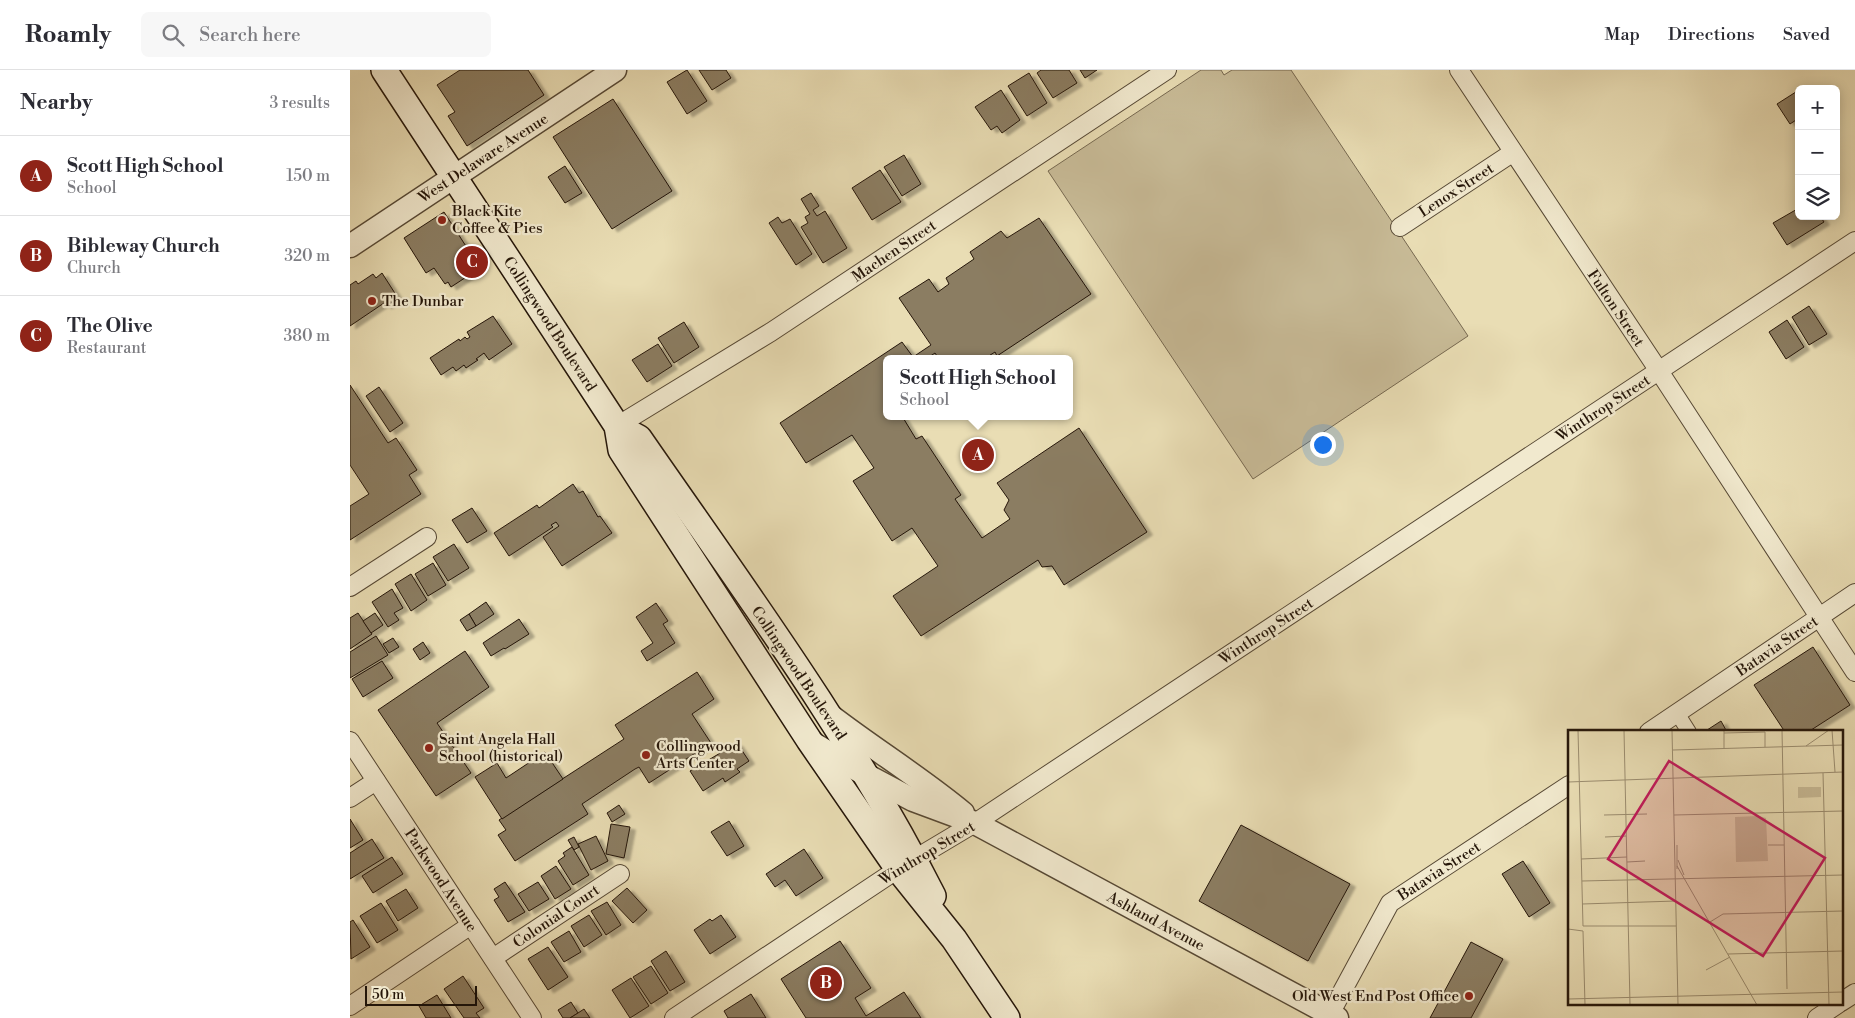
<!DOCTYPE html>
<meta charset="utf-8">
<style>
body{margin:0;font-family:"Libre Bodoni",serif;background:#f7f7f7;color:#2b2b33}
.controls{position:absolute;right:15px;top:15px;display:grid;overflow:hidden;border-radius:8px;box-shadow:0 2px 12px #0003}
.controls button{width:45px;height:45px;display:grid;place-items:center;padding:0;border:0;border-bottom:1px solid #e1e1e2;background:#fff;color:#2b2b33;font:25px sans-serif}
.scale{position:absolute;left:15px;bottom:12px;width:112px;box-sizing:border-box;padding-left:5px;border:2px solid #251609;border-top:0;font-size:14px;line-height:18px;white-space:nowrap;color:#251609;-webkit-text-stroke:4px #f1e9ce;paint-order:stroke}
.you{position:absolute;left:972px;top:374px;width:18px;height:18px;margin:-12px;border:4px solid #fff;border-radius:50%;background:#1a73e8;box-shadow:0 0 0 8px #1a73e833}
.badge{display:grid;place-items:center;width:32px;height:32px;border-radius:50%;background:#8f2418;color:#fff;font-size:16px;font-weight:700}
.pin{position:absolute;translate:-50% -50%;border:2px solid #fff;box-shadow:0 1px 5px #0006}
.popup{position:absolute;left:533px;top:285px;width:190px;height:65px;box-sizing:border-box;display:grid;place-content:center;border-radius:8px;background:#fff;filter:drop-shadow(0 1px 4px #0005);font-size:16px;white-space:nowrap;color:#7c7c81}
.popup b{font-size:19px;color:#2b2b33}
.popup::after{content:'';position:absolute;left:50%;top:100%;margin-left:-10px;border:10px solid transparent;border-top-color:#fff}
.list{margin:0;padding:0;list-style:none}
h2{display:flex;justify-content:space-between;align-items:center;height:65px;margin:0;padding:0 20px;font-size:21px}
h2 small{font-size:16px;font-weight:400;color:#7c7c81}
.list li{display:grid;grid-template-columns:32px 1fr auto;gap:15px;align-items:center;box-sizing:border-box;height:80px;padding:0 20px;border-top:1px solid #e1e1e2}
.list b{display:block;font-size:19px;white-space:nowrap}
.list p{margin:0;font-size:16px;white-space:nowrap;color:#7c7c81}
.list em{font-size:16px;font-style:normal;color:#7c7c81}
.icon{flex:none;width:28px;height:28px;fill:none;stroke:currentColor;stroke-width:2;stroke-linecap:round;stroke-linejoin:round}
.map{position:relative;flex:none;width:1505px;height:948px;overflow:hidden}
header{display:flex;align-items:center;gap:30px;box-sizing:border-box;height:70px;padding:0 25px;background:#fff;border-bottom:1px solid #e1e1e2}
header strong{font-size:24px}
nav{display:flex;gap:28px;margin-inline-start:auto;font-size:18px}
.search{width:350px;height:45px;background:#f7f7f7;display:flex;align-items:center;gap:12px;box-sizing:border-box;padding:0 18px;border-radius:8px;color:#7c7c81;font-size:19px}
main{display:flex}
aside{flex:1;background:#fff}
.map>svg:first-child{display:block}
</style>
<header>
<strong>Roamly</strong>
<div class="search"><svg class="icon" aria-label="search" viewBox="0 0 24 24"><circle cx="10" cy="10" r="6"/><path d="M15 15l6 6"/></svg>Search here</div>
<nav><a>Map</a><a>Directions</a><a>Saved</a></nav>
</header>
<main>
<aside>
<h2>Nearby<small>3 results</small></h2>
<ul class="list">
<li><span class="badge">A</span><div><b>Scott High School</b><p>School</p></div><em>150 m</em></li>
<li><span class="badge">B</span><div><b>Bibleway Church</b><p>Church</p></div><em>320 m</em></li>
<li><span class="badge">C</span><div><b>The Olive</b><p>Restaurant</p></div><em>380 m</em></li>
</ul>
</aside>
<div class="map">
<svg width="1505" height="948" viewBox="0 0 1505 948">
<defs>
<filter id="shadow"><feDropShadow dx="5.5" dy="3" stdDeviation="1" flood-color="#0004"/></filter>
</defs>
<rect width="100%" height="100%" fill="#e9ddb4"/>
<filter id="stains"><feTurbulence type="fractalNoise" baseFrequency=".004" numOctaves="4"/><feColorMatrix values="0 0 0 0 .2 0 0 0 0 .09 0 0 0 0 .02 0 0 0 .5 -.17"/></filter>
<radialGradient id="worn" r=".72"><stop offset=".6" stop-color="#630" stop-opacity="0"/><stop offset="1" stop-color="#630" stop-opacity=".3"/></radialGradient>
<path fill="#c8bb97" stroke="#766850" d="M851 0H871L874 5 882 0H941L1118 266 903 409 698 101Z"/>
<g fill="#8b7d62" stroke="#251609" filter="url(#shadow)">
<path d="M110 0H178L194 25 117 76 98 46 105 42 87 15Z"/>
<path d="M337 0 357 31 337 44 317 12Z"/>
<path d="M349 0H376L381 8 362 20Z"/>
<path d="M691 0H719L727 13 703 28 687 3Z"/>
<path d="M730 0H747L735 8Z"/>
<path d="M679 3 697 33 677 46 658 16Z"/>
<path d="M651 20 670 50 652 63 647 56 641 60 625 37Z"/>
<path d="M1449 20V48L1440 54 1427 34Z"/>
<path d="M263 29 322 121 262 159 203 67Z"/>
<path d="M554 85 571 114 552 126 534 97Z"/>
<path d="M215 96 232 123 215 133 198 107Z"/>
<path d="M530 100 551 132 522 150 502 118Z"/>
<path d="M461 123 469 136 463 140 467 146 475 141 497 178 473 193 451 157 458 153 455 147 460 144 451 129Z"/>
<path d="M1449 138V146H1470L1474 152 1437 175 1423 153Z"/>
<path d="M94 142 130 198 101 217 98 212 95 214 84 198 76 203 54 168Z"/>
<path d="M428 147 432 153 440 149 462 184 446 195 419 153Z"/>
<path d="M689 148 741 224 647 286 645 282 634 289H589L585 283 576 289H537V346H552L566 369 572 366 611 425 605 429 632 468 660 449 654 440 659 430 647 413 729 358 797 462 714 515 702 496 692 497 688 490 571 566 543 526 588 496 562 458 542 471 503 411 524 398 502 365 456 393 430 353 552 272 563 287 581 275 549 228 579 209 588 222 599 214 596 208 624 189 620 182 651 161 657 168Z"/>
<path d="M32 203 48 228 36 236 34 233 0 256V215L6 211 8 214 23 204 26 208Z"/>
<path d="M1459 236 1477 264 1459 275 1442 247Z"/>
<path d="M143 246 162 274 139 290 134 283 126 289 128 290 116 298 114 295 106 301 103 297 91 305 80 288 109 269 110 271 115 267 117 269 120 267 117 262Z"/>
<path d="M1437 250 1454 277 1436 289 1419 262Z"/>
<path d="M334 252 349 277 324 293 308 268Z"/>
<path d="M308 274 322 296 297 312 282 290Z"/>
<path d="M0 315 38 373 46 368 67 400 59 405 71 424 0 470V436L19 424 0 395Z"/>
<path d="M29 317 53 353 40 362 16 326Z"/>
<path d="M223 414 229 423 233 421 248 447 250 446 262 463 212 496 193 467 209 456 206 452 201 455 203 457 159 486 144 463 187 435 189 438Z"/>
<path d="M122 438 137 461 117 473 102 450Z"/>
<path d="M104 474 119 498 98 511 83 487Z"/>
<path d="M83 493 96 515 78 526 65 504Z"/>
<path d="M61 504 77 530 61 541 45 514Z"/>
<path d="M42 519 53 538 44 543 49 550 38 557 22 532Z"/>
<path d="M136 532 144 544 126 556 119 544Z"/>
<path d="M306 533 318 551 313 554 325 573 297 591 291 581 303 573 286 547Z"/>
<path d="M8 543 22 564 0 579V548Z"/>
<path d="M25 543 33 555 21 563 13 551Z"/>
<path d="M119 544 126 556 117 561 110 550Z"/>
<path d="M169 549 179 564 155 579 154 578 141 586 133 573Z"/>
<path d="M26 566 38 585 0 608V582Z"/>
<path d="M43 568 49 577 39 583 33 574Z"/>
<path d="M73 572 80 583 70 590 63 579Z"/>
<path d="M1463 577 1500 635 1458 662H1435L1404 615Z"/>
<path d="M115 581 139 617 87 653 121 703 86 726 28 640Z"/>
<path d="M32 591 43 608 13 627 2 609Z"/>
<path d="M347 602 364 629 342 644 361 673 299 713 289 697 285 699 232 734 238 744 165 791 148 765 156 760 149 750 274 669 265 655Z"/>
<path d="M1371 651 1377 662H1354Z"/>
<path d="M387 673 399 691 387 699 390 702 375 712 373 708 353 721 340 701Z"/>
<path d="M195 682 213 709 152 749 125 707 147 693 156 708Z"/>
<path d="M269 735 275 744 262 752 257 743Z"/>
<path d="M0 749 13 770 0 778Z"/>
<path d="M379 751 394 776 377 786 361 762Z"/>
<path d="M261 754 280 757 274 788 256 784Z"/>
<path d="M891 755 1000 814 958 891 849 831Z"/>
<path d="M246 766 258 791 241 800 228 774Z"/>
<path d="M224 767 229 777 224 780 218 770Z"/>
<path d="M22 769 34 788 0 809V783Z"/>
<path d="M222 777 239 805 223 815 208 791 215 786 213 783Z"/>
<path d="M454 779 473 808 446 826 435 810 425 817 416 804Z"/>
<path d="M42 787 53 804 23 823 12 806Z"/>
<path d="M1173 791 1200 833 1179 847 1152 804Z"/>
<path d="M206 796 221 819 205 829 191 806Z"/>
<path d="M155 812 175 842 158 852 144 830 149 827 144 819Z"/>
<path d="M188 812 199 829 179 841 168 824Z"/>
<path d="M277 818 297 840 283 853 262 831Z"/>
<path d="M56 819 68 838 48 851 36 831Z"/>
<path d="M257 832 271 855 256 865 241 841Z"/>
<path d="M31 833 48 860 27 873 10 846Z"/>
<path d="M239 845 252 865 234 877 221 856Z"/>
<path d="M371 845 386 867 360 884 344 860 360 849 362 851Z"/>
<path d="M3 850 20 877 1 889 0 852Z"/>
<path d="M219 861 231 882 214 892 201 872Z"/>
<path d="M490 871 521 918 505 928 516 946 554 922 571 948H456L431 909Z"/>
<path d="M1121 872 1153 889 1121 948H1080Z"/>
<path d="M198 877 218 907 198 920 178 889Z"/>
<path d="M316 881 335 912 320 921 301 891Z"/>
<path d="M301 896 318 923 301 934 283 907Z"/>
<path d="M113 906 134 938 126 943 130 948H114L94 919Z"/>
<path d="M281 908 299 936 280 948 262 920Z"/>
<path d="M401 924 416 948H378L374 941Z"/>
<path d="M87 925 101 948H76L69 936Z"/>
<path d="M221 932 228 943 220 948H213L208 940Z"/>
<path d="M234 939 240 948H220L228 943Z"/>
</g>
<g fill="none" stroke-linecap="round" stroke-linejoin="round">
<g stroke="#564834" stroke-width="16">
<path id="pedestrian" d="M1327 643 1339 662"/>
</g>
<g stroke="#564834" stroke-width="20">
<g id="minor">
<path d="M1109 0 1309 301 1505 602"/>
<path d="M1050 157 1162 83"/>
<path d="M267 356 421 262 817 0"/>
<path d="M0 517 77 467"/>
<path d="M1299 662 1505 523"/>
<path d="M0 671 182 948"/>
<path d="M0 728 26 711"/>
<path d="M143 888 270 804"/>
<path d="M1491 932 1505 923"/>
<path d="M0 936 121 855"/>
<path d="M980 944 1040 833 1219 715"/>
<path d="M324 948 548 799 625 753 1505 171"/>
<path d="M1467 948 1488 934"/>
</g>
</g>
<g stroke="#564834" stroke-width="25">
<g id="tertiary">
<path d="M0 176 265 0"/>
<path d="M482 647C525 680 571 708 613 743"/>
<path d="M459 671 516 705 563 730 625 753 987 948"/>
</g>
</g>
<g stroke="#251609" stroke-width="28">
<g id="secondary">
<path d="M34 0 267 356 271 380 459 670 548 799 604 869 657 948"/>
<path d="M267 356 289 368C392 517 501 664 583 826"/>
</g>
</g>
<use href="#pedestrian" stroke="#f1e9ce" stroke-width="14"/>
<use href="#minor" stroke="#f1e9ce" stroke-width="18"/>
<use href="#tertiary" stroke="#f1e9ce" stroke-width="22"/>
<use href="#secondary" stroke="#f1e9ce" stroke-width="25"/>
</g>
<g fill="#8f2418" stroke="#f1e9ce" stroke-width="2">
<circle cx="92" cy="150" r="5"/>
<circle cx="22" cy="231" r="5"/>
<circle cx="79" cy="678" r="5"/>
<circle cx="296" cy="685" r="5"/>
<circle cx="1119" cy="926" r="5"/>
</g>
<g text-anchor="middle" stroke-width="4.5" stroke-linejoin="round" paint-order="stroke">
<g font-size="15" fill="#251609" stroke="#f1e9ce">
<text transform="translate(133 88) rotate(-33)" y="5">West Delaware Avenue</text>
<text transform="translate(1106 120) rotate(-33)" y="5">Lenox Street</text>
<text transform="translate(544 181) rotate(-34)" y="5">Machen Street</text>
<text transform="translate(1266 238) rotate(56)" y="5">Fulton Street</text>
<text transform="translate(200 254) rotate(57)" y="5">Collingwood Boulevard</text>
<text transform="translate(1253 338) rotate(-33)" y="5">Winthrop Street</text>
<text transform="translate(916 561) rotate(-33)" y="5">Winthrop Street</text>
<text transform="translate(1427 576) rotate(-34)" y="5">Batavia Street</text>
<text transform="translate(449 603) rotate(56)" y="5">Collingwood Boulevard</text>
<text transform="translate(577 783) rotate(-31)" y="5">Winthrop Street</text>
<text transform="translate(1089 801) rotate(-33)" y="5">Batavia Street</text>
<text transform="translate(91 810) rotate(57)" y="5">Parkwood Avenue</text>
<text transform="translate(206 846) rotate(-34)" y="5">Colonial Court</text>
<text transform="translate(806 851) rotate(28)" y="5">Ashland Avenue</text>
</g>
<g font-size="15" fill="#251609" stroke="#f1e9ce" text-anchor="start">
<text x="102" y="146">Black Kite<tspan x="102" dy="17">Coffee &amp; Pies</tspan></text>
<text x="32" y="236">The Dunbar</text>
<text x="89" y="674">Saint Angela Hall<tspan x="89" dy="17">School (historical)</tspan></text>
<text x="306" y="681">Collingwood<tspan x="306" dy="17">Arts Center</tspan></text>
<text x="1109" y="931" text-anchor="end">Old West End Post Office</text>
</g>
</g>
<g transform="translate(1218 660)">
<rect width="275" height="275" fill="#e9ddb4"/>
<path d="M230 57H253V67L230 68ZM191 86 198 88 200 131 168 132 167 87Z" fill="#c8bb97"/>
<path fill="none" stroke="#9b8d70" stroke-width="1" d="M10 0 15 196H108M56 0 62 275M104 0 110 275M156 0V18M214 0 219 259M264 0 267 42M156 3 197 2V17M238 16 261 0M105 20 275 15M255 43 261 275M0 52 275 42M36 85 79 84M106 85 275 81M37 107 58 106M109 115V139M200 115H216M13 129 59 127M110 130 116 145M59 132 77 131M109 136 189 275M14 151 275 145M14 174 108 171M142 192 155 184 275 181M0 199 15 201 17 275M160 224 275 221M138 240 162 227M0 269 275 262"/>
<path fill="#c2185b" fill-opacity="0.15" stroke="#c2185b" stroke-width="2.5" d="M101 31 257 128 195 226 40 129Z"/>
<rect width="275" height="275" fill="none" stroke="#251609" stroke-width="2.5"/>
</g>
<rect width="100%" height="100%" filter="url(#stains)"/>
<rect width="100%" height="100%" fill="url(#worn)"/>
</svg>
<div class="controls">
<button>+</button>
<button>−</button>
<button><svg class="icon" aria-label="layers" viewBox="0 0 24 24"><path d="M12 4l9 5-9 5-9-5zM3 14l9 5 9-5"/></svg></button>
</div>
<div class="scale">50 m</div>
<div class="you"></div>
<div class="pin badge" style="left:628px;top:385px">A</div>
<div class="popup"><b>Scott High School</b>School</div>
<div class="pin badge" style="left:476px;top:913px">B</div>
<div class="pin badge" style="left:122px;top:192px">C</div>
</div>
</main>
